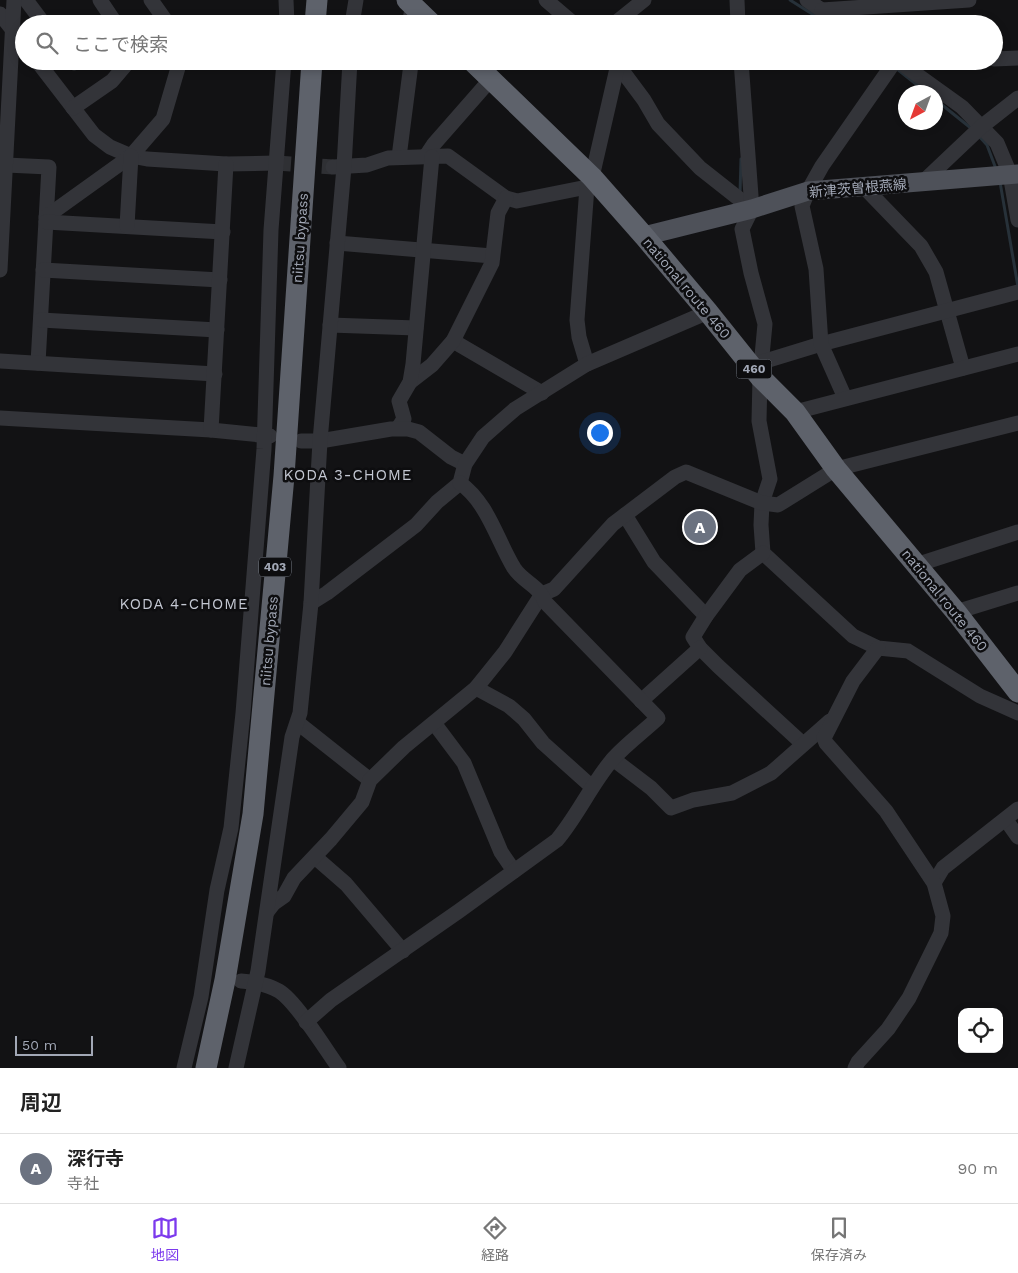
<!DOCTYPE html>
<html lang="ja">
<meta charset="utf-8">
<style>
body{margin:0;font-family:"Work Sans","Noto Sans JP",sans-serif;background:#f6f6f6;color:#222}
.controls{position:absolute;right:15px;bottom:15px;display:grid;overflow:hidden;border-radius:10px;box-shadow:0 2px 8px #0003}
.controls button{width:45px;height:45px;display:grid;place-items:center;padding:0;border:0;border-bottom:1px solid #e0e0e0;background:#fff;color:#222;font:25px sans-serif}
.compass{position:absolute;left:898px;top:85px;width:45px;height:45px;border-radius:50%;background:#fff;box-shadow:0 2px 8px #0003;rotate:221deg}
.scale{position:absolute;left:15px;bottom:12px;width:78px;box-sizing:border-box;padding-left:5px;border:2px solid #a2a8b6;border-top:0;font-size:14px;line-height:18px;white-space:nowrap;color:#a2a8b6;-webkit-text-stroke:4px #0d0d0f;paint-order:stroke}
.you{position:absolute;left:599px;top:432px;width:18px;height:18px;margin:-12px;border:4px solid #fff;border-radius:50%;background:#1a73e8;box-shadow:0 0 0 8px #1a73e833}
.badge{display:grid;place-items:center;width:32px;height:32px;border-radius:50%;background:#7c3aed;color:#fff;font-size:16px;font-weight:700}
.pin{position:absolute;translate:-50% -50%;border:2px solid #fff;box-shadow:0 1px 5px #0006}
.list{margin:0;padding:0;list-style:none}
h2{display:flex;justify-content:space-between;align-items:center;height:65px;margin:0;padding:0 20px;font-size:21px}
h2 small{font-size:16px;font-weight:400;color:#767676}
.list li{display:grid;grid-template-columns:32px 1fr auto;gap:15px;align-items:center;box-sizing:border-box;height:70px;padding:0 20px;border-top:1px solid #e0e0e0}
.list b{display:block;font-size:19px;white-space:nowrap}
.list p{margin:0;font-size:16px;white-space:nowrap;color:#767676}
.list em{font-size:16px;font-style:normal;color:#767676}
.icon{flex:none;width:28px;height:28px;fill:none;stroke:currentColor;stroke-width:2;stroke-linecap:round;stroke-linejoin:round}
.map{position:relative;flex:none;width:1018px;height:1068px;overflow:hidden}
.search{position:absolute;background:#fff;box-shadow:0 2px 8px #0003;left:15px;right:15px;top:15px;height:55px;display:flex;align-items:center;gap:12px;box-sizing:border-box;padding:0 18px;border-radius:28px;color:#767676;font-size:19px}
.sheet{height:135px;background:#fff}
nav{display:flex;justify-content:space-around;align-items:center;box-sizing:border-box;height:70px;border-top:1px solid #e0e0e0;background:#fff;font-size:14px;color:#767676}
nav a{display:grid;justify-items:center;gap:2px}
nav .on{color:#7c3aed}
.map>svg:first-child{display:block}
</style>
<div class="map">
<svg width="1018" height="1068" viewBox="0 0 1018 1068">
<rect width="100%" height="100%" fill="#121214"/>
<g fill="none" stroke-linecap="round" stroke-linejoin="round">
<g stroke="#273139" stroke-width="3">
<path d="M790 0 828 24"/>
<path d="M897 69 926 92"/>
<path d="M936 100 972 129"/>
<path d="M978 135 987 145 996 169"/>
<path d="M1000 182 1018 287"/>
<path d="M740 193 741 159"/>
</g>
<path stroke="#2f3034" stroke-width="15" stroke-dasharray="15 8" stroke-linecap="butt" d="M276 163 333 167"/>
<g stroke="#333439" stroke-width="15">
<path d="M26 0 44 24"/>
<path d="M100 0 116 24"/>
<path d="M151 0 168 24"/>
<path d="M286 0 287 24"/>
<path d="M546 0 574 24"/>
<path d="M737 0 738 24"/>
<path d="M807 0 842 24"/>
<path d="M822 10 969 0"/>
<path d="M0 14 24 44"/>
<path d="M352 24 356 0"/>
<path d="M409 24 414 0"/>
<path d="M614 24 644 0"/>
<path d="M994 59 1018 58"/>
<path d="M37 61 94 135 110 147 131 156 147 159 226 164 276 163"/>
<path d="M73 61 74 63"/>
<path d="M615 61 644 100 658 124 700 168 752 209"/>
<path d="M741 61 752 209 742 229 751 273 765 324 760 377 759 421 770 479 762 503 761 525 763 553 853 636 878 648 908 651 980 696 1018 713"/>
<path d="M898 61 962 107 997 143 1010 174 1018 220"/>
<path d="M902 63 947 61"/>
<path d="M73 108 112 81 129 61"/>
<path d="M426 156 434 144 491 79"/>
<path d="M399 157 411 64 408 61"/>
<path d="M6 165 49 167 38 363"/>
<path d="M333 167 367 165 388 158 448 156 506 198 517 201 587 187"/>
<path d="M924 181 981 127 1018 98"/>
<path d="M863 186 921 246 936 272 963 368"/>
<path d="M46 217 131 156 163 119 180 61"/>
<path d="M46 222 223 232"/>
<path d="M127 226 131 156"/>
<path d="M337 243 492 256"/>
<path d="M0 270 14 0"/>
<path d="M43 270 220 280"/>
<path d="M41 320 217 330"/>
<path d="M330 325 416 328"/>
<path d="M453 341 542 393"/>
<path d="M0 361 215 374"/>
<path d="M762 362 821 344 1018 292"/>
<path d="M587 364 579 337 577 320 587 187 592 177 618 64"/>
<path d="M410 382 432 365 453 341 492 263 498 213 506 198"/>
<path d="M845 398 821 344 816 269 802 206 808 191 822 166 895 61"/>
<path d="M795 412 1018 354"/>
<path d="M0 418 211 430 270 436"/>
<path d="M398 428 404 419 399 401 410 382 413 364 432 157"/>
<path d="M211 430 226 164"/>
<path d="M301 441H320L391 429H408L419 432 451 457 465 464"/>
<path d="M625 515 654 562 706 616"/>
<path d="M763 553 740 570 706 616 693 637 700 648 718 666 803 744"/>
<path d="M916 565 1018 532"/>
<path d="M311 603 327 593 416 525 437 502 460 483 465 464 483 437 515 409 587 364 708 312"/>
<path d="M956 612 1018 593"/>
<path d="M476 688 509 706 524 719 543 743 592 787"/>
<path d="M641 701 700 648"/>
<path d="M298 723 370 780"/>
<path d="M434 723 464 763 501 852 514 871"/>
<path d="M613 759 651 788 671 808 693 800 732 793 771 773 830 721"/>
<path d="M1006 820 1018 837"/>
<path d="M315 857 346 884 403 951"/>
<path d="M934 883 943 868 1018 809"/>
<path d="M267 912 274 903 284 896 294 878 331 839 362 802 370 780 404 747 476 688 505 652 542 594 554 589 613 524 675 477 686 472 762 503 778 505 836 469 1018 423"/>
<path d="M241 981C254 982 267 984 279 991 296 1001 326 1050 339 1068"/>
<path d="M306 1022 331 1000 459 911 557 840C578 815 591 785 612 760 625 745 643 732 658 718L545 602C540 586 523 582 514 568 497 540 488 503 460 483"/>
<path d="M184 1068 201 997 217 890 231 828 243 713 264 449 271 230 284 61"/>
<path d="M236 1068 258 971 292 737 300 713 311 603 320 441 344 167 350 61"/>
<path d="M855 1068 858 1062 888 1029 909 998 941 933 943 916 934 883 886 811 826 743 824 738 853 681 878 648"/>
</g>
<path stroke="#4e5159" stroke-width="19" d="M644 236 752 209 808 191 1018 174"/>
<g stroke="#5e626b" stroke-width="21">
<path d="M407 0 432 24"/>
<path d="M315 24 317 0"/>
<path d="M472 61 592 177 644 236 708 312 760 377 795 412 836 469 956 612 1018 692"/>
<path d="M206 1068 225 980 253 814 284 476 312 61"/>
</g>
</g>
<g text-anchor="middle" stroke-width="5" stroke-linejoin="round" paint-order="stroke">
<g fill="#0d0d0f" stroke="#757a84" stroke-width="1">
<rect x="736.5" y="359.5" width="35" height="19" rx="4"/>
<rect x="259" y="557.5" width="32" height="19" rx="4"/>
</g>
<g font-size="12" font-weight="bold" fill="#a2a8b6">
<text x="754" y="373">460</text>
<text x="275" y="571">403</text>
</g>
<g font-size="14" fill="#a2a8b6" stroke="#0d0d0f">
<text transform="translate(858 188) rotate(-5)" y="5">新津茨曽根燕線</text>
<text transform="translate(300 238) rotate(-86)" y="5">niitsu bypass</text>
<text transform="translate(687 288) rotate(50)" y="5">national route 460</text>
<text transform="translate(945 600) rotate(51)" y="5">national route 460</text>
<text transform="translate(269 641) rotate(-85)" y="5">niitsu bypass</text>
</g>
<g font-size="15" letter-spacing="1" fill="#c3c7d2" stroke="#0d0d0f">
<text x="348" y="480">KODA 3-CHOME</text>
<text x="184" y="609">KODA 4-CHOME</text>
</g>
</g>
</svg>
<div class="controls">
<button><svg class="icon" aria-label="locate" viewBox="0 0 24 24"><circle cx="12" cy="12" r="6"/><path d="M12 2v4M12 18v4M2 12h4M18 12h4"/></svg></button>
</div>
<svg class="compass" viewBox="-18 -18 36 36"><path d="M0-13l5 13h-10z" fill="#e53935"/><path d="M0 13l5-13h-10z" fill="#767676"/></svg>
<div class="scale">50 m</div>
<div class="you"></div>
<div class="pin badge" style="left:700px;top:527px;background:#6b7280">A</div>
<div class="search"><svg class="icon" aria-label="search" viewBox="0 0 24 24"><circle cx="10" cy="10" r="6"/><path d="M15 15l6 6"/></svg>ここで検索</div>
</div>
<section class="sheet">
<h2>周辺<small></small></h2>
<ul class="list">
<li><span class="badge" style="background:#6b7280">A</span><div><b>深行寺</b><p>寺社</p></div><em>90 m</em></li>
</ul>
</section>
<nav>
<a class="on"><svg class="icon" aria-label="map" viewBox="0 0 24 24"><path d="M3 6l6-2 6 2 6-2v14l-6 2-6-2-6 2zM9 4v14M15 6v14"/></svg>地図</a>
<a><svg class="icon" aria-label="directions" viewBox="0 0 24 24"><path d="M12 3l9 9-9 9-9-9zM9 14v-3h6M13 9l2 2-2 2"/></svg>経路</a>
<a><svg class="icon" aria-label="saved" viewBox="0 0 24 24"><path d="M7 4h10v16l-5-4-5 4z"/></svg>保存済み</a>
</nav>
